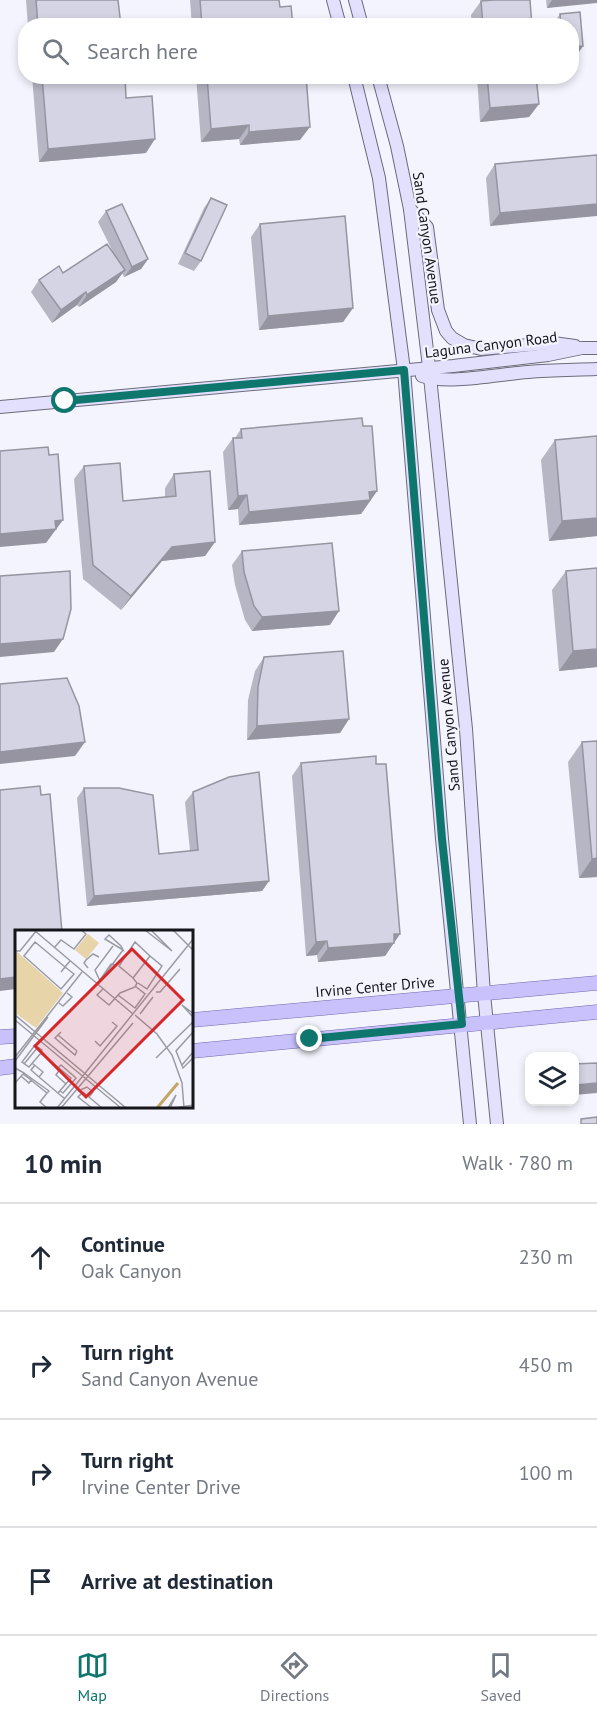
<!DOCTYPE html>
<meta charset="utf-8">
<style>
body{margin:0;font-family:"PT Sans",sans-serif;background:#f2f2f3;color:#1f2937}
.controls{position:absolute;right:18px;bottom:18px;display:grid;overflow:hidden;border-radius:12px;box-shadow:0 3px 9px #0003}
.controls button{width:54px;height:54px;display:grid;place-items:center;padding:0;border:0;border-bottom:2px solid #e0e1e3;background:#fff;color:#1f2937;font:30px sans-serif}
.stop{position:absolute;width:18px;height:18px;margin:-14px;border:4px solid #0f766e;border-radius:50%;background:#fff}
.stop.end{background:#0f766e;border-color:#fff;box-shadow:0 2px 6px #0008}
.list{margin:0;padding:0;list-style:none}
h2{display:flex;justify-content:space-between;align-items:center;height:78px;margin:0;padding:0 24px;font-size:26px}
h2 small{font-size:20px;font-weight:400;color:#747a83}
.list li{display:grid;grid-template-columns:39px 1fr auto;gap:18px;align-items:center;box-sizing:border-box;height:108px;padding:0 24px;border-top:2px solid #e0e1e3}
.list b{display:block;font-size:22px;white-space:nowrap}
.list p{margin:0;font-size:20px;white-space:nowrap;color:#747a83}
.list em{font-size:20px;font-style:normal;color:#747a83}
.icon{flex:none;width:33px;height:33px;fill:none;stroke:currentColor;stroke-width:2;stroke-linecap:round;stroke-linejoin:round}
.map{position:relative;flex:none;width:597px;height:1124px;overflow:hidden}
.search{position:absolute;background:#fff;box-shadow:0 3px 9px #0003;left:18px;right:18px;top:18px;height:66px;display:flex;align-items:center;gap:15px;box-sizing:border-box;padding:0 21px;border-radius:24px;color:#747a83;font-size:22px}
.sheet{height:510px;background:#fff}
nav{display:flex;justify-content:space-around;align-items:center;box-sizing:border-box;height:84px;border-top:2px solid #e0e1e3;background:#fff;font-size:16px;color:#747a83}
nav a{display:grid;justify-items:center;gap:3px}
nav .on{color:#0f766e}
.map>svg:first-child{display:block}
</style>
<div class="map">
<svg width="597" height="1124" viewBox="0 0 597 1124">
<rect width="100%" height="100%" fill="#f4f4fe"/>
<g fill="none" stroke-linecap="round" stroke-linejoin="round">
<g stroke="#6c6b79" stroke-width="14">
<g id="secondary">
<path d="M333 0 340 26"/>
<path d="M355 0 362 26"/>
<path d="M354 76 379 178 404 370 442 839 470 1124"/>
<path d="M378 76 397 146 410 209 429 367 466 729 484 994 497 1124"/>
<path d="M410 209 427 227 438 310 446 331 452 338 464 345 481 349 553 343 575 346"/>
<path d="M422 376C448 385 499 374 528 372 551 370 574 370 597 369"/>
<path d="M0 407 453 366 548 355 582 348H597"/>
</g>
</g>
<g stroke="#716aac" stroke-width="15">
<g id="primary">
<path d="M192 1020 597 983"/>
<path d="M0 1037 16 1036"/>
<path d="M192 1051 597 1012"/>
<path d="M0 1068 16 1066"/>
</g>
</g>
<use href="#secondary" stroke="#e3e0fe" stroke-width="12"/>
<use href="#primary" stroke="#c8c1fc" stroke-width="14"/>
</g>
<g fill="#b7b6c4">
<path d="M26 0H118L121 26H28Z"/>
<path d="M190 0H279L280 7 293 26H192Z"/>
<path d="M546 0H597L547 8Z"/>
<path d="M481 1 532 26H472L471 15Z"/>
<path d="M580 12 583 46 576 56 572 57V26H553V24L560 14Z"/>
<path d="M32 76H125L126 98 146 153 39 162Z"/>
<path d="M196 76H306L300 140 240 145 239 139 201 142Z"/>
<path d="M477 76H536L539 104 529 117 480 122Z"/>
<path d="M597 155 490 226 486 178 495 164Z"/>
<path d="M211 198 201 261 194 271 178 264 204 208Z"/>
<path d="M106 211 148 259 141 269 124 277 122 273 116 282 79 307 77 305 52 323 31 292 39 280 63 273 113 252 98 222Z"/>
<path d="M260 224 353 308 343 322 259 330 251 237Z"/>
<path d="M363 426 377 491 361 514 239 525 238 509 228 510 223 452 233 438H235L241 429Z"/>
<path d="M597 436V536L549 541 541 460 555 440Z"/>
<path d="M84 466 123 501 165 497V488L174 474 215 542 205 556 162 561 121 610 83 579 74 479Z"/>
<path d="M242 551 330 625 252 631 245 620 235 585 232 565Z"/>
<path d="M597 568V667L559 671 552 590 566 571Z"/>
<path d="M264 657 349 719 340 733 247 740 248 700 255 671Z"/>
<path d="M582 742 597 877 579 878 568 762Z"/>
<path d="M301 763 400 934 385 956 318 962 317 955 306 956 292 776Z"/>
<path d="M84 788 159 854 190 851 185 802 193 792 269 881 262 891 87 906 77 798Z"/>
</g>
<g fill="#9594a0">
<path d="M552 0H597V3L547 8Z"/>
<path d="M583 46 576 56 572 57V47Z"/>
<path d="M539 104 529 117 480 122 490 108Z"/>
<path d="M249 125 239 139 201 142 211 129Z"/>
<path d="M310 127 300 140 240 145 249 132Z"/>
<path d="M155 139 146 153 39 162 48 149Z"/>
<path d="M597 204V216L490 226 500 213Z"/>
<path d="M148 259 141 269 124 277 132 267Z"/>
<path d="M125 270 116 282 79 307 87 295Z"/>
<path d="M86 292 77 305 52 323 61 310Z"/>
<path d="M353 308 343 322 259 330 268 316Z"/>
<path d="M377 491 361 514 239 525 249 512Z"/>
<path d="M247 495 238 509 228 510 238 496Z"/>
<path d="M597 518V536L549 541 562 521Z"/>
<path d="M63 520 46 543 0 547V534L55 521Z"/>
<path d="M215 542 205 556 162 561 121 610 131 596 172 547Z"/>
<path d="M339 611 330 625 252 631 262 617Z"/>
<path d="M63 639 54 652 0 657V644Z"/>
<path d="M597 649V667L559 671 573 651Z"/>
<path d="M349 719 340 733 247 740 257 726Z"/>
<path d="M85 742 75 756 0 764V752Z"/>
<path d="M597 858V877L579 878 592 859Z"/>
<path d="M269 881 262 891 87 906 94 896Z"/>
<path d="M394 934H400L385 956 318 962 328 948Z"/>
<path d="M327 941 317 955 306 956 316 942Z"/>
<path d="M16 977V989L0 991V979Z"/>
<path d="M597 1083V1093L574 1095V1088L576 1085Z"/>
</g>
<g fill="#d5d4e4" stroke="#9594a0" stroke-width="1.5">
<path d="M36 0H118L121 26H38Z"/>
<path d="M200 0H279L280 7 291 6 293 26H202Z"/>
<path d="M494 0H530L532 26H483L481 1Z"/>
<path d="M580 12 583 46 572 47V26H561L560 14Z"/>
<path d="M42 76H125L126 98 152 96 155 139 48 149Z"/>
<path d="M207 76H306L310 127 249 132V125L211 129Z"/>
<path d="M487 76H536L539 104 490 108Z"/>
<path d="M597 155V204L500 213 495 164Z"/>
<path d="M211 198 227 205 201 261 185 253Z"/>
<path d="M122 204 148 259 132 267 106 211Z"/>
<path d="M345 216 353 308 268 316 260 224Z"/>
<path d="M107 244 125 270 87 295 86 292 61 310 39 280 59 266 63 273Z"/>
<path d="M362 418 363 426H372L377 491 369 492 370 500 249 512 247 495 238 496 233 438H242L241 429Z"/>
<path d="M597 436V518L562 521 555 440Z"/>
<path d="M48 447 49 455 58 454 63 520 55 521 56 529 0 534V451Z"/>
<path d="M120 463 123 501 176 496 174 474 210 471 215 542 172 547 131 596 93 565 84 466Z"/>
<path d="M332 543 339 611 262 617 254 606 244 572 242 551Z"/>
<path d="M597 568V649L573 651 566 571Z"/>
<path d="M70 571 71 609 63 639 0 644V576Z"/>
<path d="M343 651 349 719 257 726 258 687 264 657Z"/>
<path d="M67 678 79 706 85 742 0 752V684Z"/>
<path d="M597 741V858L592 859 582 742Z"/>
<path d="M376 756V764H386L400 934H394V943L328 948 327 941 316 942 301 763Z"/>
<path d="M259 772 269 881 94 896 84 788H119L153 795 159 854 198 850 193 792 229 777Z"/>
<path d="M40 786 41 795 50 794 62 932H16V977L0 979V790Z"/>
<path d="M597 1063V1083L576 1085 574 1079V1064Z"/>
<path d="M597 1117V1124H581V1119Z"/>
</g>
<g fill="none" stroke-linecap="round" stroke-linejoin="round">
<path stroke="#0f766e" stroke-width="8" d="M65 401 404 370 442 839 462 1024 310 1039"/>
</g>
<g text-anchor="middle" stroke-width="4.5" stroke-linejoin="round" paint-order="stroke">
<g font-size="15" fill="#15151a" stroke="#f4f4fe">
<text transform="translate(427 238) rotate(82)" y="5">Sand Canyon Avenue</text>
<text transform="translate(491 345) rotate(-7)" y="5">Laguna Canyon Road</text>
<text transform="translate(449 725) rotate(-95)" y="5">Sand Canyon Avenue</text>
<text transform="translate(375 987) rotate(-5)" y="5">Irvine Center Drive</text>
</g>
</g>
<g transform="translate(15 930)">
<rect width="178" height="178" fill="#f4f4fe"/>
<path d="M73 4 84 13 71 29 60 20ZM0 20 48 63 21 98 0 83Z" fill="#e7d4a9"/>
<path fill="none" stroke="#c4a561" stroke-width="3" d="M142 178 163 153"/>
<path fill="none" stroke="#9b9ba3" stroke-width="1.5" d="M19 0 118 84M130 0 157 21 136 0M158 0 179 21M94 5 106 16 108 20 90 9ZM39 18 46 10 59 19 71 4 66 0M0 21H5L22 0M73 38 69 33 71 30 78 24 84 27M46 42 50 37 20 12 9 26 46 59 59 44 50 37 55 31M85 50 96 34 100 35M85 51 80 40 98 16M85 51 108 20M123 53 132 59 147 36 135 26M88 59 82 65 94 75 105 63 120 57 122 53 118 48 135 26 120 12 104 36 118 48M141 62H145L165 39M103 65 120 78 130 64 120 56M44 73 48 76 57 67 52 63M125 84 138 67M179 84 167 75 179 88M0 85 111 178M120 85 142 104 157 125 167 153 169 178M0 90 106 178M179 101 161 121 168 138 179 127M46 102 40 108 60 125 62 121M43 105 62 121M80 111 85 116 102 96 97 92M26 123 14 137 7 132 20 115 27 120 26 123 56 148 43 163M0 127 67 42M141 128 179 91M0 131 33 87M17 133 28 142 24 147 16 140 20 135M9 134 23 117M167 135 179 121M0 138 9 143 0 153M43 138 46 135 61 148 48 163 45 161M45 139 41 145 51 154M9 143 34 161 32 163 16 150M6 146 14 153 16 150 8 144M24 147 50 169M63 161 72 157 78 162 74 167M68 162 87 178M68 162 63 167 77 178M32 178 25 172 32 163M42 178 179 8M46 178 118 93M153 178 161 165 155 178M159 178 179 175"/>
<path fill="#d62828" fill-opacity="0.15" stroke="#d62828" stroke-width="3" d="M117 19 168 70 71 167 20 116Z"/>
<rect width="178" height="178" fill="none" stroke="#15151a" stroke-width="3"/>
</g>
</svg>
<div class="controls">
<button><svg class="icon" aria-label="layers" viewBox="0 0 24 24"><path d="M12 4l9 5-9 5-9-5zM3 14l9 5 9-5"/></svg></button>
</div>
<div class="stop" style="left:65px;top:401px"></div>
<div class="stop end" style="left:310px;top:1039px"></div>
<div class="search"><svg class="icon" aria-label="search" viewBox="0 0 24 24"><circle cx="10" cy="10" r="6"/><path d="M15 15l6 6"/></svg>Search here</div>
</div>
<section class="sheet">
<h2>10 min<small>Walk · 780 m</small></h2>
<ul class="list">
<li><svg class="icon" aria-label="ahead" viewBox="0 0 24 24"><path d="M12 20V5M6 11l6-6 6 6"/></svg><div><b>Continue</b><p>Oak Canyon</p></div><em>230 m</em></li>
<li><svg class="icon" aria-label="right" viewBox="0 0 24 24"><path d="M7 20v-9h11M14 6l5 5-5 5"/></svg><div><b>Turn right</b><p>Sand Canyon Avenue</p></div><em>450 m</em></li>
<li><svg class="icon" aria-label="right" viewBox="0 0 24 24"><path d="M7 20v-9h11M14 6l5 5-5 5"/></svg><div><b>Turn right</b><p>Irvine Center Drive</p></div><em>100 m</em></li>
<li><svg class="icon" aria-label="arrive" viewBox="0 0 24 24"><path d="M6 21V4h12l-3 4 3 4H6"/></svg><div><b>Arrive at destination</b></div></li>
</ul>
</section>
<nav>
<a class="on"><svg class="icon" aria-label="map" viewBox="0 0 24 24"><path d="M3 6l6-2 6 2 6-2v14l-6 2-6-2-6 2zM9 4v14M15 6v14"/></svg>Map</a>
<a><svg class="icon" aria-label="directions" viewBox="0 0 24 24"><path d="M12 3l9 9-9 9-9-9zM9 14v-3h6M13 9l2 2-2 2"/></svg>Directions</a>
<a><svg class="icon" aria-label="saved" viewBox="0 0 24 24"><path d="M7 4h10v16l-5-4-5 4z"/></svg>Saved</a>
</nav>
